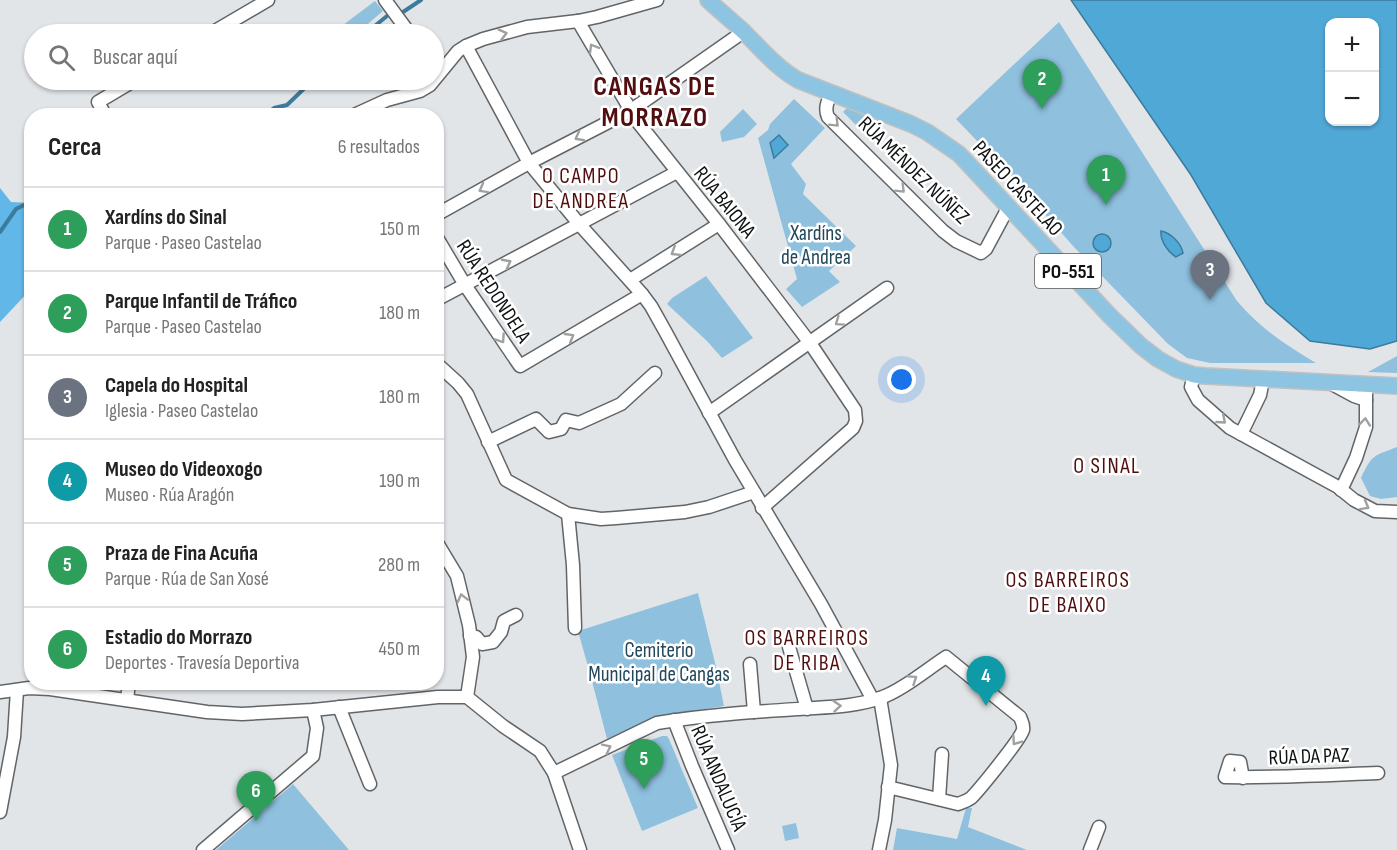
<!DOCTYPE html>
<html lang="es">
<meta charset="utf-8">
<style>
body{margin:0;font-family:"Sofia Sans Condensed",sans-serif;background:#f2f2f2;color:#222}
.controls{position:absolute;right:18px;top:18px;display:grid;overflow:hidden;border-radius:12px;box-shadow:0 2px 4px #0004}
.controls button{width:54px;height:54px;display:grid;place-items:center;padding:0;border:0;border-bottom:2px solid #e0e0e0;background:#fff;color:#222;font:30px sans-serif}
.you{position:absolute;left:902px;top:380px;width:21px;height:21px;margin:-15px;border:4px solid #fff;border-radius:50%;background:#1a73e8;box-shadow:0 0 0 9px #1a73e833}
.badge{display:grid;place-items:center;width:39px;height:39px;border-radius:50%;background:#b42428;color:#fff;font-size:20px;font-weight:700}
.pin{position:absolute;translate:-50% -50px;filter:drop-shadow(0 2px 3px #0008)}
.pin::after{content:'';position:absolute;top:32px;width:21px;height:18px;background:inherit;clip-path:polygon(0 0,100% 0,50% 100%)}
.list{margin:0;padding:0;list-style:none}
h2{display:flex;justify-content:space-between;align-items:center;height:78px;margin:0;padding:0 24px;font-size:26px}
h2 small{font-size:20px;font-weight:400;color:#767676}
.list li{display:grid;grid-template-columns:39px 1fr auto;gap:18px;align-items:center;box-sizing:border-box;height:84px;padding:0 24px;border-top:2px solid #e0e0e0}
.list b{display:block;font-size:22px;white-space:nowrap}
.list p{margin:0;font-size:20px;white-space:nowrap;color:#767676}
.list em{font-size:20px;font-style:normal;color:#767676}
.icon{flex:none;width:33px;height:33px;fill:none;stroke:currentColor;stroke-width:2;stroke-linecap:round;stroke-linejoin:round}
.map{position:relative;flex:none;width:1397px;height:850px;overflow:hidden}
.search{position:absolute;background:#fff;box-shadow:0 2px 4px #0004;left:24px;top:24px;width:420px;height:66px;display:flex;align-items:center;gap:15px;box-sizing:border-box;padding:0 21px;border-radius:33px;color:#767676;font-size:22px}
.panel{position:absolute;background:#fff;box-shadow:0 2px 4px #0004;left:24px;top:108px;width:420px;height:582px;border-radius:24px}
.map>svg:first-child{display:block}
</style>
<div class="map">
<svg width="1397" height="850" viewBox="0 0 1397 850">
<rect width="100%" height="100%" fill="#e2e5e8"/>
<g fill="#8fc1df">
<path d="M375 1 383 11 356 34H331Z"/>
<path d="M1059 22 1237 301C1261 329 1285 344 1316 363H1210L1187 358 1168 344 1073 246 1021 187 956 119Z"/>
<path d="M794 99 825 128 791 164 806 184 803 194 856 246 829 271 840 282 802 307 786 289 797 279 758 138 768 130 770 124Z"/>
<path d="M847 108 871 118 860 129 843 112Z"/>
<path d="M743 109 757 124 744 137 722 142 720 132Z"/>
<path d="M706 276 753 338 722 358 707 341 667 304 672 298Z"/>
<path d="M1397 356V373L1368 372Z"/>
<path d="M1397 447V497L1381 499 1370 496 1361 478C1372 454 1374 456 1397 447Z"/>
<path d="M698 593 716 667 724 706 655 717 607 739 592 681 578 631Z"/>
<path d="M662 736H667L669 739 698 808 642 831 612 755Z"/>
<path d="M293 784 349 850H216Z"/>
<path d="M966 808H972L968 827 1027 850H893L897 828 957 839Z"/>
<path d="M796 823 799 838 785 841 782 826Z"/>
</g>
<path fill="#61b7e8" d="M0 188 11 202 32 203 31 289 0 322Z"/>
<g fill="#50a8d7" stroke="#3c7b9c" stroke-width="1.5" fill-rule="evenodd">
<path d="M1071 0H1397V341L1370 349 1310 341 1266 303 1191 175ZM1374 22V122H1330V22Z"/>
<path d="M779 135 788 145 774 158 770 143Z"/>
<path d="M1161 231C1171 233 1181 243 1183 253L1176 257C1168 252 1160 241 1161 231Z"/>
<circle cx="1102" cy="243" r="9"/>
</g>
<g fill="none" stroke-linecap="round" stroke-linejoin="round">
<g stroke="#3c7b9c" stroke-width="4">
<path d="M403 12 421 0"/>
<path d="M365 34 387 16"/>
<path d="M263 116 274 108 287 105 313 80"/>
<path d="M0 232 16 209 32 201"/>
</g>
<g stroke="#626567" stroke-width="15">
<g id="minor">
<path d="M385 0 410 34"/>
<path d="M578 21 637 121 719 224 810 343 855 410 856 421 853 428 762 508"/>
<path d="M210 34 268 0"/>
<path d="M466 46 529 163 580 225 642 294 651 306 665 331 735 460 821 604 873 700"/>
<path d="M831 93C828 101 824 108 828 117L943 231 956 241 981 253 986 249 1008 208"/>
<path d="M100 116 104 113 98 102 135 80"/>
<path d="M352 116 387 100 420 91 430 85 458 51 466 46 483 39 527 27 578 21 597 17 657 0"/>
<path d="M436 215 529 163 630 111 743 32"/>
<path d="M436 236 465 285 520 366 642 294"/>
<path d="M630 280 719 224"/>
<path d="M436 300 677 172"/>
<path d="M436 363 458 383 467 394 506 480 568 514 601 519 616 518 685 512 709 507 754 492"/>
<path d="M1194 375 1191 387 1198 400 1230 428 1338 487 1354 500 1375 511 1397 512"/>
<path d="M1330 383 1354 396 1366 400"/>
<path d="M709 413 887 288"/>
<path d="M1241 434 1260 395 1263 380"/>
<path d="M488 442 536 419 549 432 561 429 566 420 579 423 621 404 655 373"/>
<path d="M1341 490 1356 458 1366 427V384"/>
<path d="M568 514 573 565 575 628"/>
<path d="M436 541 457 576 469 625 473 657 467 697"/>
<path d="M470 636 476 637 482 644 493 642 501 632 504 621 516 615"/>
<path d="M789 647 807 709"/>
<path d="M750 664 754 712"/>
<path d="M0 692 29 688 50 689 207 712 242 714 313 710 438 697H467L503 726 540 751 554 773 580 850"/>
<path d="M127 700 129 682"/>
<path d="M339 707 370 784"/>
<path d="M674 720 692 766 728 850"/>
<path d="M554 773 657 723C704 715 752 712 799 709 825 707 855 707 880 698 901 691 926 670 946 657L1020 717C1022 722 1024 725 1023 730 1020 740 979 790 971 798 967 801 963 802 958 804L888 787"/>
<path d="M1243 778 1240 762 1230 761 1225 777C1276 778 1327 775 1378 773"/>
<path d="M939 799 942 754"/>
<path d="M0 812 14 737 17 690"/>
<path d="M203 850 313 756 317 728 313 710"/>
<path d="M879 850 885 820 891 765 880 698"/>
<path d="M1090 850 1099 827"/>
</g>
</g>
<g stroke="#c1c1c1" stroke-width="18">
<path id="major" d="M708 0C720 11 732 21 744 32 761 49 777 68 798 80L911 124 927 132 959 154 1110 316 1141 346 1158 359 1176 369 1194 375 1206 376 1397 386"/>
</g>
<use href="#minor" stroke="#fff" stroke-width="12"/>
<use href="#major" stroke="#8cc4e2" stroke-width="15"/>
</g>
<defs><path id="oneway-chevron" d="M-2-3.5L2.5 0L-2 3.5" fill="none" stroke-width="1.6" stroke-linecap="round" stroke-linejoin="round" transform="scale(1.5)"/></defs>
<g stroke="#9fa0a0">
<use href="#oneway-chevron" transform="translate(503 34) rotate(-14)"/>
<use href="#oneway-chevron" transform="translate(593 48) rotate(-120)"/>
<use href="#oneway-chevron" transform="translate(835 123) rotate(45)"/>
<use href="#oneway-chevron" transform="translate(579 137) rotate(152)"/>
<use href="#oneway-chevron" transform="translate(483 189) rotate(151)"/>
<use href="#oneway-chevron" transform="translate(901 189) rotate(45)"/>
<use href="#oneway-chevron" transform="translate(675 252) rotate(148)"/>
<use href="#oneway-chevron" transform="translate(507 263) rotate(-28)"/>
<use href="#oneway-chevron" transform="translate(839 322) rotate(145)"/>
<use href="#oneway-chevron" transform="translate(570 337) rotate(-31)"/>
<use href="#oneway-chevron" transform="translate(501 339) rotate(56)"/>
<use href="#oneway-chevron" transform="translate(1222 420) rotate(41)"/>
<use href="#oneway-chevron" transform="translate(1365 422) rotate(-84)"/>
<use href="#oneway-chevron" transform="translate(1365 506) rotate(29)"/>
<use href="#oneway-chevron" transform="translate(462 598) rotate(-104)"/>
<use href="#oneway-chevron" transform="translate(913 679) rotate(-34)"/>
<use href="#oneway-chevron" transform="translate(837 706) rotate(-5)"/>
<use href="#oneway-chevron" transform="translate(1016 741) rotate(125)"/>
<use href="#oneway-chevron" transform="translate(607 748) rotate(-26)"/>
</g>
<g text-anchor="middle" stroke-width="5" stroke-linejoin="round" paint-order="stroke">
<rect fill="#fff" stroke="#575858" stroke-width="1.5" x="1035" y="254" width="66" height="34" rx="4.5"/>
<g font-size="20" font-weight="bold" fill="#0f1111">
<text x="1068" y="278">PO-551</text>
</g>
<g font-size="21" fill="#0f1111" stroke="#fff">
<text transform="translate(914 170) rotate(44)" y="7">RÚA MÉNDEZ NÚÑEZ</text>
<text transform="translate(1018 188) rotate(47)" y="7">PASEO CASTELAO</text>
<text transform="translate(725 202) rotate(51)" y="7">RÚA BAIONA</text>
<text transform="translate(494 291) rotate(57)" y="7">RÚA REDONDELA</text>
<text transform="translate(1309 756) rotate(-2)" y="7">RÚA DA PAZ</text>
<text transform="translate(719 778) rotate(67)" y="7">RÚA ANDALUCÍA</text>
</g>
<g font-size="21" fill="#21475b" stroke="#fff">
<text x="816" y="240">Xardíns<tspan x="816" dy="24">de Andrea</tspan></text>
<text x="659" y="657">Cemiterio<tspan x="659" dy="24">Municipal de Cangas</tspan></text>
</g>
<g font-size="22" letter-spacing="1.5" fill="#520d0e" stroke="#fff">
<text x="581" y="183">O CAMPO<tspan x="581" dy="25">DE ANDREA</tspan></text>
<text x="1107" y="473">O SINAL</text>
<text x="1068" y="587">OS BARREIROS<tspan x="1068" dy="25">DE BAIXO</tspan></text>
<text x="807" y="645">OS BARREIROS<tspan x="807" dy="25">DE RIBA</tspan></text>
</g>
<g font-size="27" font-weight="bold" letter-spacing="1.5" fill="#520d0e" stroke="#fff">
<text x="655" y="95">CANGAS DE<tspan x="655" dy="31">MORRAZO</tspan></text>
</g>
</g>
</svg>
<div class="controls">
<button>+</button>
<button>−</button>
</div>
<div class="you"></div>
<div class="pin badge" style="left:1106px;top:205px;background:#2e9e5b">1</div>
<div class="pin badge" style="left:1042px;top:109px;background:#2e9e5b">2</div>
<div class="pin badge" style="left:1210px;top:300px;background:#6b7280">3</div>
<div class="pin badge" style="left:986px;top:706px;background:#0f9aa8">4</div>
<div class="pin badge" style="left:644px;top:789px;background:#2e9e5b">5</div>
<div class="pin badge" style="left:256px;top:821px;background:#2e9e5b">6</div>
<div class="search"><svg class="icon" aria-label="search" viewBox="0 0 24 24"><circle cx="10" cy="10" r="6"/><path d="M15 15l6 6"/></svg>Buscar aquí</div>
<section class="panel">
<h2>Cerca<small>6 resultados</small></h2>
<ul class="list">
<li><span class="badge" style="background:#2e9e5b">1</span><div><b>Xardíns do Sinal</b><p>Parque · Paseo Castelao</p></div><em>150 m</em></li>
<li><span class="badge" style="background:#2e9e5b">2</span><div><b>Parque Infantil de Tráfico</b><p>Parque · Paseo Castelao</p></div><em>180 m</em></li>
<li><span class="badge" style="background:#6b7280">3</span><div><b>Capela do Hospital</b><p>Iglesia · Paseo Castelao</p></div><em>180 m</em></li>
<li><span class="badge" style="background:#0f9aa8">4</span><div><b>Museo do Videoxogo</b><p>Museo · Rúa Aragón</p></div><em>190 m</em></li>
<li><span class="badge" style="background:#2e9e5b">5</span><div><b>Praza de Fina Acuña</b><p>Parque · Rúa de San Xosé</p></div><em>280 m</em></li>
<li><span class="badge" style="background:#2e9e5b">6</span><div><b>Estadio do Morrazo</b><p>Deportes · Travesía Deportiva</p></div><em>450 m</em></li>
</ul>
</section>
</div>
